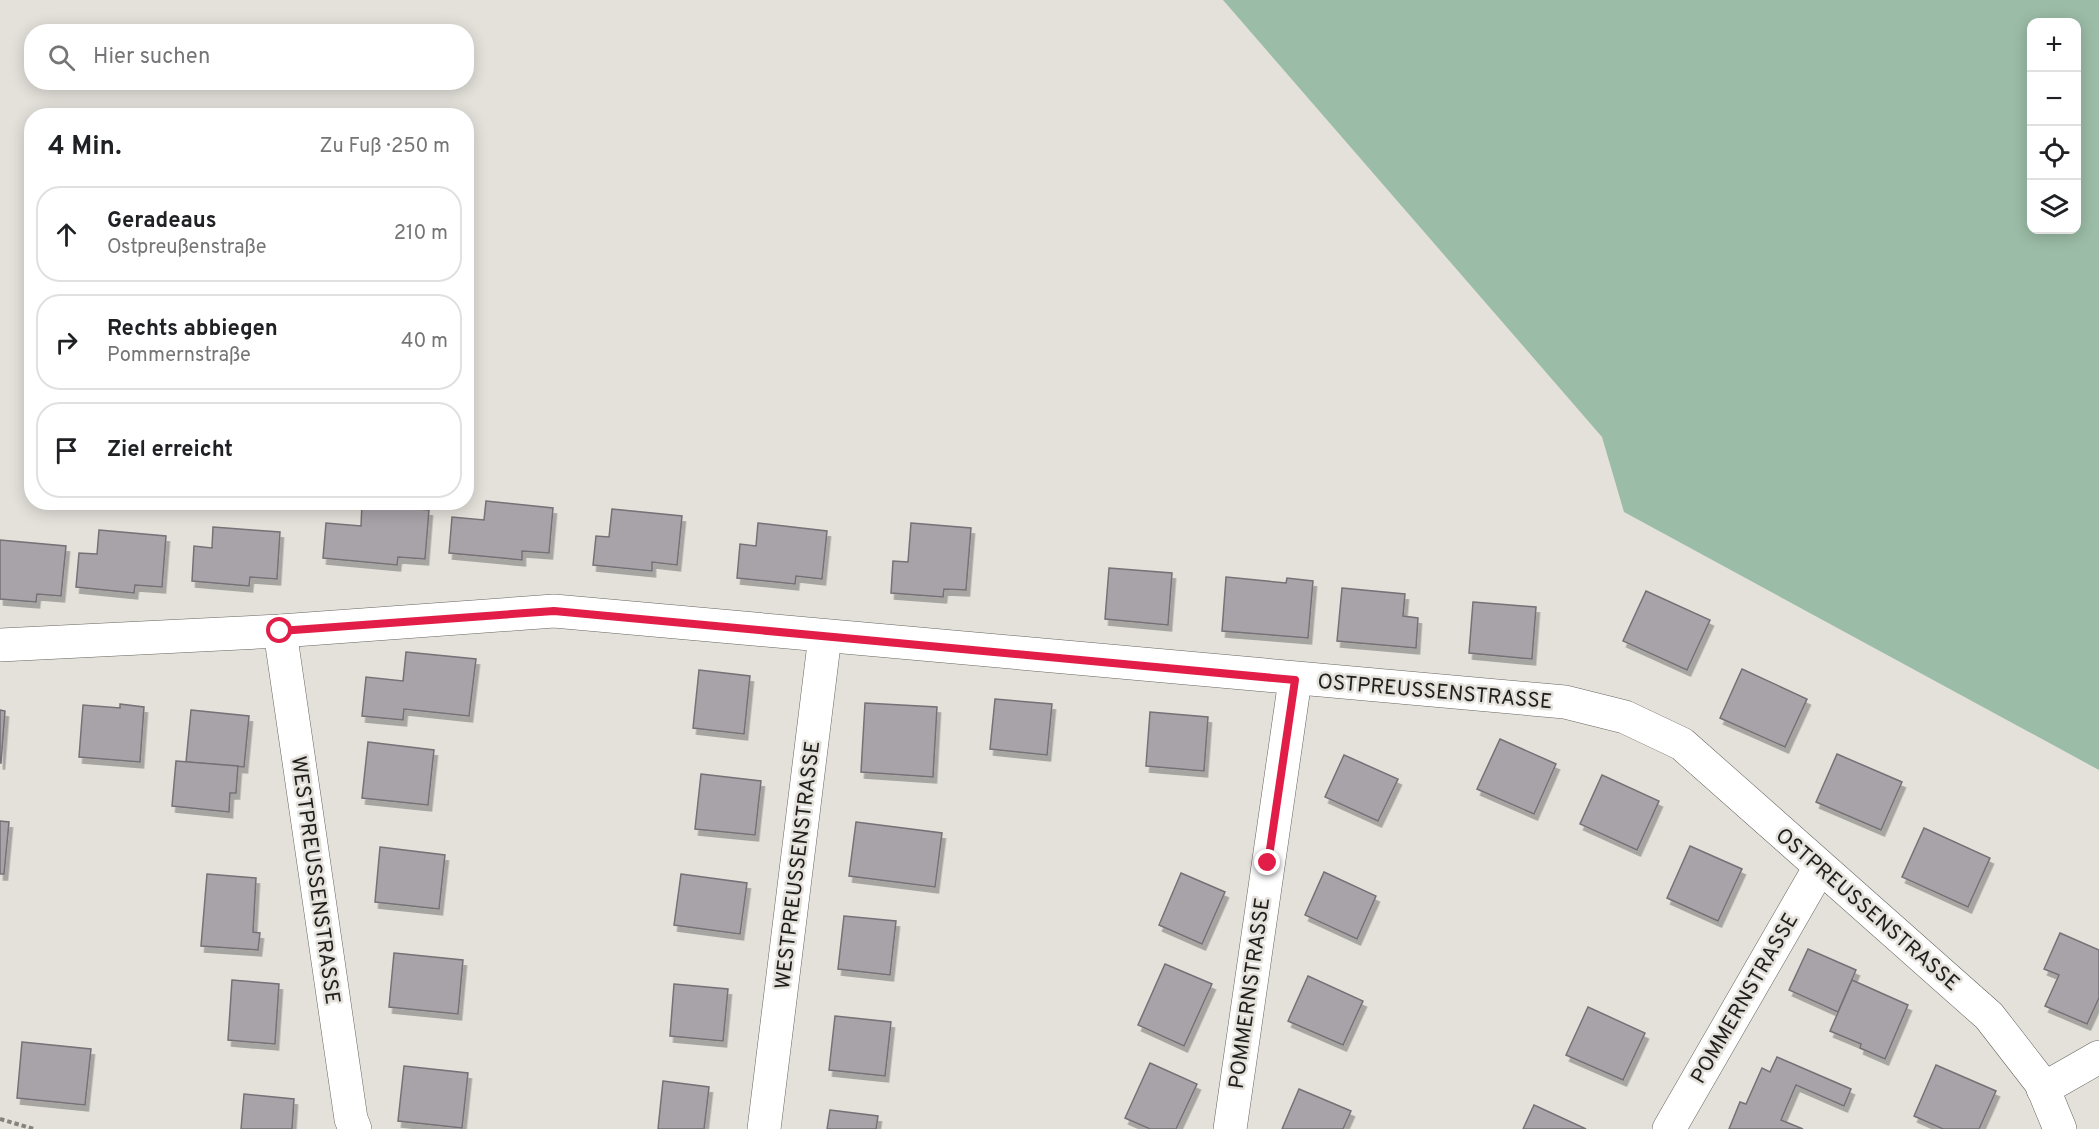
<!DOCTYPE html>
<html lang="de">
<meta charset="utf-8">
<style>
body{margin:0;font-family:Overpass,sans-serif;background:#f2f2f2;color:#202124}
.controls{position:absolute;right:18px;top:18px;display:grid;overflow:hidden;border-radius:12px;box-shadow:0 3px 15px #0003}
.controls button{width:54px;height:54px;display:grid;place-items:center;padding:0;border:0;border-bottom:2px solid #e0e0e0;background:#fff;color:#202124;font:30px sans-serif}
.stop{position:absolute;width:18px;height:18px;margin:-14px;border:4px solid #e11d48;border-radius:50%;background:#fff}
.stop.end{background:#e11d48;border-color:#fff;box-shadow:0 2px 6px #0008}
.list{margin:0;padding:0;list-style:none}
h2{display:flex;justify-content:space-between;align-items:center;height:78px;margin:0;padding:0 24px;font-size:26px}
h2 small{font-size:20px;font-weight:400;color:#757577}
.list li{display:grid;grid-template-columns:39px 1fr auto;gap:18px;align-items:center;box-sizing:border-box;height:96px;margin:0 12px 12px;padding:0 12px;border:2px solid #e0e0e0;border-radius:24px}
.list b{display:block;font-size:22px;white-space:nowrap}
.list p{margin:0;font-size:20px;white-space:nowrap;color:#757577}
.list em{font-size:20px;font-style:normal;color:#757577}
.icon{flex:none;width:33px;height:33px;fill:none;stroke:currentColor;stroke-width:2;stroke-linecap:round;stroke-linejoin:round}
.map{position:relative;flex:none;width:2099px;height:1129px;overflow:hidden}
.search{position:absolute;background:#fff;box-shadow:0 3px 15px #0003;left:24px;top:24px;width:450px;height:66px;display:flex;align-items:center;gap:15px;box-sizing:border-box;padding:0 21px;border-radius:24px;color:#757577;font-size:22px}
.panel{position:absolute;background:#fff;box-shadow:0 3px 15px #0003;left:24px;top:108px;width:450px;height:402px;border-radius:24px}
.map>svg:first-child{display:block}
</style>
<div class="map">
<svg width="2099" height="1129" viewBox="0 0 2099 1129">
<defs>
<filter id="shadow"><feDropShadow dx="3.5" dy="6" stdDeviation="0" flood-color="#0004"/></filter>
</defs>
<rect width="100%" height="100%" fill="#e4e1db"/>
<path fill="#9bbca6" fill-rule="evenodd" d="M1223 0H2099V770L1624 512 1602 437ZM2032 22H2076V230H2032Z"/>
<g fill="#a7a3a8" stroke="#767176" stroke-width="1.5" filter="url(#shadow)">
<path d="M486 501 553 508 549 553 522 551V560L449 553 452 517 484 520Z"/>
<path d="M362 503 429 510 425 559 398 557 397 565 323 558 326 523 361 526Z"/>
<path d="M612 509 682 516 677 565 652 562V571L593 565 596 536 609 537Z"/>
<path d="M758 523 827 531 822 579 796 576 795 584 737 578 740 544 756 546Z"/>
<path d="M911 523 971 528 966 590 944 589 943 597 891 593 893 561 908 562Z"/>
<path d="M213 527 280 532 277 579 250 577 249 586 192 581 194 546 212 548Z"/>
<path d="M99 530 166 536 162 587 135 585 134 593 76 587 79 553 97 554Z"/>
<path d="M0 540 66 546 61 596 37 594 36 602 0 599Z"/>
<path d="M1109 568 1172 573 1168 625 1105 619Z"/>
<path d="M1226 577 1286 583 1287 578 1313 581 1308 638 1222 631Z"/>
<path d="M1342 588 1405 594 1403 616 1418 618 1416 648 1337 641Z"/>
<path d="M1646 591 1710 620 1687 670 1623 641Z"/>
<path d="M1473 602 1536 607 1532 659 1469 653Z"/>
<path d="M406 652 476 659 469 716 404 709 403 720 362 716 366 677 403 681Z"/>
<path d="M1742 669 1807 699 1785 747 1720 718Z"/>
<path d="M699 670 750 676 744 734 693 728Z"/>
<path d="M995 699 1052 704 1047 755 990 749Z"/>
<path d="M865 703 937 707 933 777 861 772Z"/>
<path d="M120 704 144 707 140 762 79 757 83 705 120 708Z"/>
<path d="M0 710 5 711 1 763H0Z"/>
<path d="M191 710 249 716 244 767 186 762Z"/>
<path d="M1150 712 1208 717 1204 771 1146 766Z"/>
<path d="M1500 739 1556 764 1534 814 1477 789Z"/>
<path d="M368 742 434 750 428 805 362 798Z"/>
<path d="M1837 754 1902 782 1881 830 1816 802Z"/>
<path d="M1344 755 1398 779 1378 821 1325 797Z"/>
<path d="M176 761 238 766 236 793H230L229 812 172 806Z"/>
<path d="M701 774 761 781 755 835 695 829Z"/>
<path d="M1602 775 1659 801 1637 850 1580 824Z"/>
<path d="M0 821 9 822 4 874H0Z"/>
<path d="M856 822 942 833 935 887 849 876Z"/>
<path d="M1924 828 1990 858 1968 907 1902 877Z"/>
<path d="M1690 846 1742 869 1718 921 1667 898Z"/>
<path d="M380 847 445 855 439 909 375 902Z"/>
<path d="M1324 872 1376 896 1357 939 1305 915Z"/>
<path d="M1181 873 1225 892 1202 944 1159 925Z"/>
<path d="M207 874 256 878 253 932 260 933 258 950 201 946Z"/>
<path d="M681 874 747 883 740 934 674 925Z"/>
<path d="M844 916 896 921 890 975 838 969Z"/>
<path d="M2060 933 2099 950V998L2087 1024 2045 1006 2059 975 2044 969Z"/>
<path d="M1808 949 1856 970 1838 1012 1789 990Z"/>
<path d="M394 953 463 960 458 1014 389 1007Z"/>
<path d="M1165 964 1212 984 1184 1046 1138 1025Z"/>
<path d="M1308 976 1363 1001 1343 1045 1288 1021Z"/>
<path d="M232 980 279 984 275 1044 228 1040Z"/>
<path d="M1852 980 1908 1005 1885 1059 1860 1048 1861 1044 1830 1031Z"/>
<path d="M674 984 728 989 723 1041 670 1036Z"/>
<path d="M1588 1007 1645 1033 1623 1080 1566 1055Z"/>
<path d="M835 1016 891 1022 885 1076 829 1070Z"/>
<path d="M22 1042 91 1049 85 1105 17 1098Z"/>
<path d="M1777 1057 1851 1089 1844 1106 1796 1085 1781 1120 1803 1129H1729L1740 1102 1746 1104 1762 1068 1770 1072Z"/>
<path d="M1150 1063 1197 1084 1176 1129H1150L1125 1118Z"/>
<path d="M1936 1065 1996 1091 1979 1129H1943L1914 1116Z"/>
<path d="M404 1066 468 1073 462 1128 398 1121Z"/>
<path d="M663 1081 709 1087 704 1129H658Z"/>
<path d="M1299 1089 1351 1111 1343 1129H1282Z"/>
<path d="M244 1094 294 1099 292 1129H241Z"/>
<path d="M1534 1105 1586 1129H1523Z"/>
<path d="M830 1110 878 1116 876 1129H827Z"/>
</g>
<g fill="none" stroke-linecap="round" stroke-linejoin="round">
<g stroke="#67655f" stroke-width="34">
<g id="street">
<path d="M280 631 351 1119 355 1129"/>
<path d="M0 645 280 631 554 611 1565 702 1625 717 1682 744 1989 1016 2041 1083 2060 1129"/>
<path d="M2043 1089 2099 1057"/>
<path d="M764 1129 825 636"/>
<path d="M1230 1129 1295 680"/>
<path d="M1669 1129 1820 867"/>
</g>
</g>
<path stroke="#85837e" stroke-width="4" stroke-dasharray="4.5 3" stroke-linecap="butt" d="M0 1119 34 1129"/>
<use href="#street" stroke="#fff" stroke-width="33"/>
</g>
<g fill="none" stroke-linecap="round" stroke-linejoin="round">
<path stroke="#e11d48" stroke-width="8" d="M280 631 554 611 1295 680 1268 863"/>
</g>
<g text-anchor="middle" stroke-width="5" stroke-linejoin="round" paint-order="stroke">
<g font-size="21" fill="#201f1d" stroke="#e4e1db">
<text transform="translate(1435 691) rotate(5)" y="7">OSTPREUSSENSTRASSE</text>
<text transform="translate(797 865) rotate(-83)" y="7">WESTPREUSSENSTRASSE</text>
<text transform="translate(316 880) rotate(82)" y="7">WESTPREUSSENSTRASSE</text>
<text transform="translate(1868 909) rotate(41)" y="7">OSTPREUSSENSTRASSE</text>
<text transform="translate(1249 993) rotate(-82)" y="7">POMMERNSTRASSE</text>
<text transform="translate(1744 998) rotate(-60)" y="7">POMMERNSTRASSE</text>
</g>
</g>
</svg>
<div class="controls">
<button>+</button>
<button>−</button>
<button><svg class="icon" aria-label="locate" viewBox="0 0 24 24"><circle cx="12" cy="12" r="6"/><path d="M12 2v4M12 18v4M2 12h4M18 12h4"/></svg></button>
<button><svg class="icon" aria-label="layers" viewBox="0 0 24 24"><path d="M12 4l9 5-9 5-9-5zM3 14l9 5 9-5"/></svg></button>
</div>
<div class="stop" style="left:280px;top:631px"></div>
<div class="stop end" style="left:1268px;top:863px"></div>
<div class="search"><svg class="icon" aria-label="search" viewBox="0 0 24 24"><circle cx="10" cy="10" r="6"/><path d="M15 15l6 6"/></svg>Hier suchen</div>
<section class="panel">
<h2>4 Min.<small>Zu Fuß · 250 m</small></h2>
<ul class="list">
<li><svg class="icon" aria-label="ahead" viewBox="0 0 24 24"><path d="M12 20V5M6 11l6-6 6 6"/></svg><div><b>Geradeaus</b><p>Ostpreußenstraße</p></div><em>210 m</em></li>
<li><svg class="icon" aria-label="right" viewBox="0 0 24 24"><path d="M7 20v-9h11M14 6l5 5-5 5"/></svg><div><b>Rechts abbiegen</b><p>Pommernstraße</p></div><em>40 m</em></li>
<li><svg class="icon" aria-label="arrive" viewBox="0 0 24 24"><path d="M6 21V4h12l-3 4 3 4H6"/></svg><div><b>Ziel erreicht</b></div></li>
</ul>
</section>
</div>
